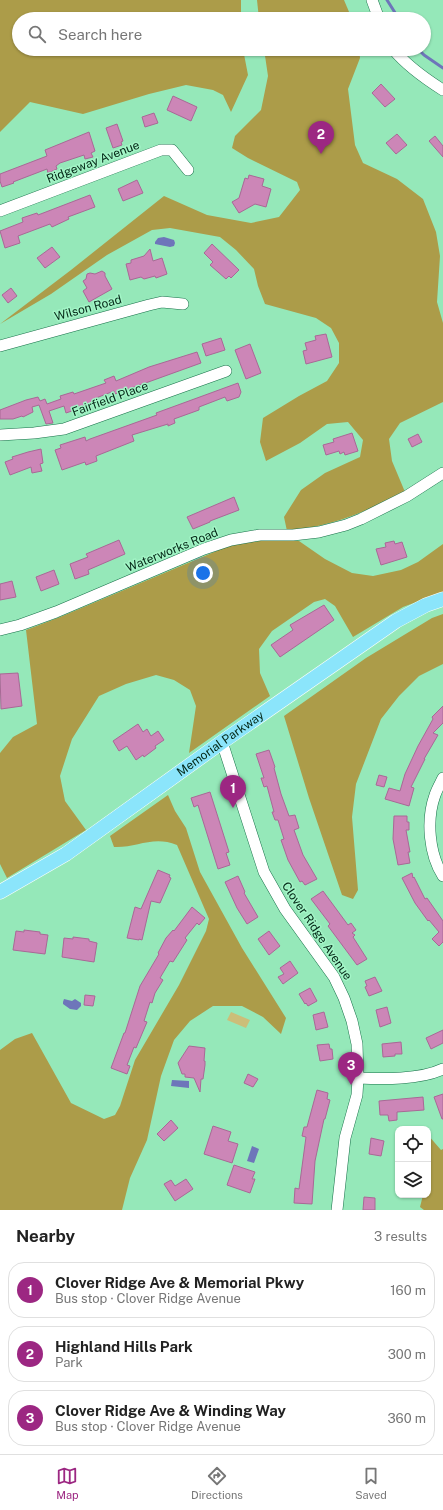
<!DOCTYPE html>
<meta charset="utf-8">
<style>
body{margin:0;font-family:"Public Sans",sans-serif;background:#f2f2f2;color:#222}
.controls{position:absolute;right:12px;bottom:12px;display:grid;overflow:hidden;border-radius:8px;box-shadow:0 1px 3px #0004}
.controls button{width:36px;height:36px;display:grid;place-items:center;padding:0;border:0;border-bottom:1px solid #e0e0e0;background:#fff;color:#222;font:20px sans-serif}
.you{position:absolute;left:203px;top:573px;width:14px;height:14px;margin:-10px;border:3px solid #fff;border-radius:50%;background:#1a73e8;box-shadow:0 0 0 6px #1a73e833}
.badge{display:grid;place-items:center;width:26px;height:26px;border-radius:50%;background:#9c2782;color:#fff;font-size:13px;font-weight:700}
.pin{position:absolute;translate:-50% -33px;filter:drop-shadow(0 1px 2px #0008)}
.pin::after{content:'';position:absolute;top:21px;width:14px;height:12px;background:inherit;clip-path:polygon(0 0,100% 0,50% 100%)}
.list{margin:0;padding:0;list-style:none}
h2{display:flex;justify-content:space-between;align-items:center;height:52px;margin:0;padding:0 16px;font-size:17px}
h2 small{font-size:13px;font-weight:400;color:#767676}
.list li{display:grid;grid-template-columns:26px 1fr auto;gap:12px;align-items:center;box-sizing:border-box;height:56px;margin:0 8px 8px;padding:0 8px;border:1px solid #e0e0e0;border-radius:16px}
.list b{display:block;font-size:15px;white-space:nowrap}
.list p{margin:0;font-size:13px;white-space:nowrap;color:#767676}
.list em{font-size:13px;font-style:normal;color:#767676}
.icon{flex:none;width:22px;height:22px;fill:none;stroke:currentColor;stroke-width:2;stroke-linecap:round;stroke-linejoin:round}
.map{position:relative;flex:none;width:443px;height:1210px;overflow:hidden}
.search{position:absolute;background:#fff;box-shadow:0 1px 3px #0004;left:12px;right:12px;top:12px;height:44px;display:flex;align-items:center;gap:10px;box-sizing:border-box;padding:0 14px;border-radius:22px;color:#767676;font-size:15px}
.sheet{height:244px;background:#fff}
nav{display:flex;justify-content:space-around;align-items:center;box-sizing:border-box;height:56px;border-top:1px solid #e0e0e0;background:#fff;font-size:11px;color:#767676}
nav a{display:grid;justify-items:center;gap:2px}
nav .on{color:#9c2782}
.map>svg:first-child{display:block}
</style>
<div class="map">
<svg width="443" height="1210" viewBox="0 0 443 1210">
<rect width="100%" height="100%" fill="#95e8b9"/>
<path fill="#ccbe79" d="M231 1012 250 1020 246 1028 227 1020Z"/>
<g fill="#ac9c49">
<path d="M0 0H241V19H19V49H243L248 75 231 112 223 95 213 90 186 85 149 94 83 114 30 102 0 132Z"/>
<path d="M257 0H344L352 19H259Z"/>
<path d="M264 49H359L360 58 348 89 355 145 363 163 397 179 423 199 436 232 440 256 437 302 443 323V402L400 423 389 439 392 461 405 492C365 512 333 526 287 531L284 517 301 490 325 473 360 457 363 440 348 422 327 424 300 443 266 461 260 442 263 418 299 396 327 381 339 363V343L331 328 316 318 265 304 258 286 254 269 236 250 220 237 170 228 152 230 107 255 51 294 0 324 71 270 164 196 207 215 251 223 279 217 300 190 297 182 248 158 232 148 235 136 261 110 268 76Z"/>
<path d="M269 540 299 541 325 559 352 573 373 576 401 570 418 562 443 544V592L403 607 353 637 335 606 325 599 314 602 272 631 259 649 260 673 270 696 189 753 196 706 190 690 174 680 156 675 126 684 99 696 72 739 60 776 65 801 86 830 7 878 0 864V753L13 737 37 724 26 630 60 617 233 544Z"/>
<path d="M443 614V664L419 676 399 696 381 719 356 784 352 817 358 890 353 899 342 895 309 798 284 716 366 658 432 618Z"/>
<path d="M168 795 175 811 186 828 200 872 242 948 286 1018 281 1034 263 1017 242 1006H213L190 1021 174 1040 161 1076 147 1140 130 1178 122 1210H0V1050L15 1039 32 1033 71 1103 104 1119 115 1115 120 1106 135 1060 179 985 206 931 209 919 177 845C153 835 137 848 114 847L110 836Z"/>
<path d="M428 1135 441 1150 443 1149V1210H424L420 1207 423 1195H428Z"/>
</g>
<g fill="#6e75ba">
<path d="M164 237 174 240 175 243 174 246 170 247 155 244V242L158 238Z"/>
<path d="M64 999 72 1001 75 999 81 1003V1006L77 1010 70 1009 63 1004V1002Z"/>
<path d="M172 1080 189 1081V1088L171 1086Z"/>
<path d="M252 1146 259 1149 254 1163 247 1161Z"/>
</g>
<g fill="none" stroke-linecap="round" stroke-linejoin="round">
<g stroke="#6e75ba" stroke-width="3">
<path d="M387 0 399 19"/>
<path d="M418 49 424 55 443 68"/>
</g>
</g>
<g fill="#cc86b7" stroke="#a96896">
<path d="M381 84 395 99 385 107 372 93Z"/>
<path d="M173 96 197 107 191 121 167 110Z"/>
<path d="M154 113 158 123 145 127 142 117Z"/>
<path d="M117 124 123 141 121 142 122 145 113 148 106 128Z"/>
<path d="M89 132 95 151 91 153 93 157 85 159 84 155 60 163 56 166 57 169 48 173 47 169 13 182 14 183 2 187 0 181V174L47 156 45 150Z"/>
<path d="M397 134 407 145 396 154 386 143Z"/>
<path d="M435 136 443 146V157L429 141Z"/>
<path d="M249 175 264 179 262 186 271 189 266 207 255 204 239 213 232 202 239 198 245 178 248 179Z"/>
<path d="M137 180 143 193 123 201 118 189Z"/>
<path d="M90 195 95 207 68 217 69 219 52 227 50 224 18 236 20 243 5 248 0 231 23 222 22 218 37 213 38 215Z"/>
<path d="M212 244 239 270 231 278 229 276 226 279 210 265 213 262 204 253Z"/>
<path d="M52 247 60 257 45 268 37 258Z"/>
<path d="M150 249 153 261 162 258 167 274 156 278 155 276 144 279 141 277 130 280 126 264 131 263V260L144 256Z"/>
<path d="M102 271 105 273V276L112 289 89 302 83 291 87 288 83 281 86 279 87 274 90 273 95 274Z"/>
<path d="M11 288 17 296 8 303 2 295Z"/>
<path d="M326 334 332 357 306 364 303 351 307 350 305 343 316 340 315 336Z"/>
<path d="M221 338 225 350 206 356 202 344Z"/>
<path d="M250 344 261 373 246 379 235 350Z"/>
<path d="M197 352 201 363 115 394 114 391 96 398 98 402 66 413 64 406 49 411 53 423 46 424 39 405 32 407 33 412 23 417 22 416 13 419H0V410L26 400 38 397 40 401 45 399 47 404 61 399 60 396 73 392 74 394 106 383 104 380 114 376 116 381 149 367Z"/>
<path d="M238 383 241 392 239 397 227 401 225 397 199 407V410L174 419 175 423 168 426V424L132 435 134 441 96 456 97 461 86 465 85 462 62 470 55 450 61 448 60 445 85 437 86 441 90 439 157 415 156 413Z"/>
<path d="M352 433 358 451 345 455 344 452 340 454 339 451 326 455 323 445 334 442 333 439Z"/>
<path d="M418 434 422 442 412 447 408 439Z"/>
<path d="M41 449 43 463 40 464 42 471 32 473 31 467 10 475 5 462 13 459 12 457 28 452Z"/>
<path d="M234 497 239 510 210 521V522L193 529 187 517Z"/>
<path d="M119 540 125 554 88 570 89 574 75 579 70 564 88 557 86 554Z"/>
<path d="M394 541 395 544 402 542 407 557 381 565 376 549 386 547 385 543Z"/>
<path d="M54 570 59 584 41 591 36 577Z"/>
<path d="M12 581 16 597 0 600V584Z"/>
<path d="M324 605 334 620 280 657 271 645 293 630 290 625Z"/>
<path d="M18 673 22 706 1 709 0 674Z"/>
<path d="M443 706V723L433 733 438 735 424 759H425L411 787 414 788 409 806 385 799 389 788 400 791 405 774 418 746 433 719 432 717Z"/>
<path d="M138 724 143 732 147 729 151 736 158 731 164 740 155 746 156 748 144 757 143 755 136 760 127 746 119 751 113 741Z"/>
<path d="M269 750 275 767 274 768 281 794 289 816 295 815 299 828 294 830 303 855 317 879 305 885 302 881 300 882 288 860 281 840 284 839 278 820H275L272 812H274L267 786 264 787 261 778H264L256 754Z"/>
<path d="M379 775 387 777 384 787 376 785Z"/>
<path d="M210 792 229 852 226 853 230 865 218 869 198 805 194 807 191 798Z"/>
<path d="M394 816H407V822H409V830H406L410 852H408L410 863 398 865 393 839Z"/>
<path d="M158 870 170 875 169 877 171 878 160 903 151 901 142 940 139 939V940L127 938 135 907 141 909Z"/>
<path d="M412 873 413 878 414 877 425 899 427 898 443 921V942L439 946 432 939 439 932 429 920 428 921 415 903 402 878Z"/>
<path d="M238 876 245 892 244 893 258 917 247 924 237 908 225 882Z"/>
<path d="M323 891 348 925 351 923 356 930 352 933 355 935 353 937 367 959 357 965 328 926 330 924 311 899Z"/>
<path d="M192 907 205 918 199 925 197 923 185 938 187 940 173 962 170 961 160 978 163 980 155 993 152 1003 150 1002 144 1021 147 1022 136 1048 134 1047 127 1065 130 1066 127 1074 111 1068 124 1033H125L140 986 159 954 158 953 166 938 173 930 174 931Z"/>
<path d="M24 930 40 932V934L48 935 45 954 13 950 16 931 24 932Z"/>
<path d="M269 931 280 946 269 955 258 939Z"/>
<path d="M73 937 89 939V941L97 943 94 962 62 957 64 938 73 939Z"/>
<path d="M290 961 298 973 283 984 278 977 284 974 280 968Z"/>
<path d="M375 977 382 991 369 996 365 987 367 986 365 981Z"/>
<path d="M310 988 317 1001 308 1006 306 1003 305 1004 299 994Z"/>
<path d="M85 995 95 996 93 1006 84 1005Z"/>
<path d="M387 1007 391 1023 380 1027 376 1010Z"/>
<path d="M324 1012 328 1027 316 1030 313 1015Z"/>
<path d="M443 1030V1043L431 1049 426 1038Z"/>
<path d="M401 1042 402 1054H395V1056L383 1057 382 1044Z"/>
<path d="M329 1044 330 1049H332L333 1059 320 1061 317 1045Z"/>
<path d="M189 1046 205 1048 204 1061H205V1065L203 1079H201L200 1092 194 1078 185 1077V1074H182L178 1063Z"/>
<path d="M248 1074 258 1079 253 1087 244 1083Z"/>
<path d="M317 1090 328 1093 327 1099 330 1100 325 1119H324L315 1161 312 1204 294 1203 295 1188 299 1189 306 1137 302 1136 304 1127H307Z"/>
<path d="M443 1094V1119H442L434 1097Z"/>
<path d="M423 1097 424 1110 397 1112V1120L389 1121 388 1115H380L379 1101Z"/>
<path d="M171 1120 178 1128 164 1141 157 1134Z"/>
<path d="M213 1126 231 1132 228 1141 238 1144 232 1163 204 1154Z"/>
<path d="M371 1138 384 1141 381 1156 369 1154Z"/>
<path d="M234 1165 255 1172 252 1179H255L250 1193 227 1185Z"/>
<path d="M186 1179 193 1189 175 1201 164 1184 171 1180 175 1186Z"/>
<path d="M364 1197 375 1198V1210H363Z"/>
</g>
<g fill="none" stroke-linecap="round" stroke-linejoin="round">
<g stroke="#177149" stroke-width="12">
<g id="minor">
<path d="M372 0 379 19"/>
<path d="M393 49C407 66 424 78 443 90"/>
<path d="M0 211 161 150H172L188 170"/>
<path d="M0 346 149 305 162 302 183 304"/>
<path d="M0 435 34 433 64 429 226 371"/>
<path d="M0 630 20 625 56 612 204 549 231 540 260 535H293L319 532 346 525 361 519 407 496 443 473"/>
<path d="M222 742 264 872 285 909 334 977 344 998 352 1021 357 1044 358 1078 357 1095 345 1138 337 1210"/>
<path d="M443 778C440 784 437 789 435 795 426 820 429 854 443 876"/>
<path d="M358 1078C383 1079 420 1080 443 1069"/>
</g>
</g>
<g stroke="#fff" stroke-width="15">
<g id="major">
<path id="s1" d="M0 892 66 854 222 742 396 621 426 605 443 599"/>
</g>
</g>
<use href="#minor" stroke="#fff" stroke-width="11"/>
<use href="#major" stroke="#8be5fb" stroke-width="14"/>
</g>
<g text-anchor="middle" stroke-width="3" stroke-linejoin="round" paint-order="stroke">
<g font-size="12" fill="#032716" stroke="#a2f5c6">
<text transform="translate(93 162) rotate(-21)" y="4">Ridgeway Avenue</text>
<text transform="translate(88 308) rotate(-15)" y="4">Wilson Road</text>
<text transform="translate(110 399) rotate(-20)" y="4">Fairfield Place</text>
<text transform="translate(172 550) rotate(-22)" y="4">Waterworks Road</text>
<text dy="4" stroke="none"><textPath href="#s1" startOffset="266">Memorial Parkway</textPath></text>
<text transform="translate(317 931) rotate(56)" y="4">Clover Ridge Avenue</text>
</g>
</g>
</svg>
<div class="controls">
<button><svg class="icon" aria-label="locate" viewBox="0 0 24 24"><circle cx="12" cy="12" r="6"/><path d="M12 2v4M12 18v4M2 12h4M18 12h4"/></svg></button>
<button><svg class="icon" aria-label="layers" viewBox="0 0 24 24"><path d="M12 4l9 5-9 5-9-5zM3 14l9 5 9-5"/></svg></button>
</div>
<div class="you"></div>
<div class="pin badge" style="left:233px;top:808px">1</div>
<div class="pin badge" style="left:321px;top:154px">2</div>
<div class="pin badge" style="left:351px;top:1085px">3</div>
<div class="search"><svg class="icon" aria-label="search" viewBox="0 0 24 24"><circle cx="10" cy="10" r="6"/><path d="M15 15l6 6"/></svg>Search here</div>
</div>
<section class="sheet">
<h2>Nearby<small>3 results</small></h2>
<ul class="list">
<li><span class="badge">1</span><div><b>Clover Ridge Ave &amp; Memorial Pkwy</b><p>Bus stop · Clover Ridge Avenue</p></div><em>160 m</em></li>
<li><span class="badge">2</span><div><b>Highland Hills Park</b><p>Park</p></div><em>300 m</em></li>
<li><span class="badge">3</span><div><b>Clover Ridge Ave &amp; Winding Way</b><p>Bus stop · Clover Ridge Avenue</p></div><em>360 m</em></li>
</ul>
</section>
<nav>
<a class="on"><svg class="icon" aria-label="map" viewBox="0 0 24 24"><path d="M3 6l6-2 6 2 6-2v14l-6 2-6-2-6 2zM9 4v14M15 6v14"/></svg>Map</a>
<a><svg class="icon" aria-label="directions" viewBox="0 0 24 24"><path d="M12 3l9 9-9 9-9-9zM9 14v-3h6M13 9l2 2-2 2"/></svg>Directions</a>
<a><svg class="icon" aria-label="saved" viewBox="0 0 24 24"><path d="M7 4h10v16l-5-4-5 4z"/></svg>Saved</a>
</nav>
